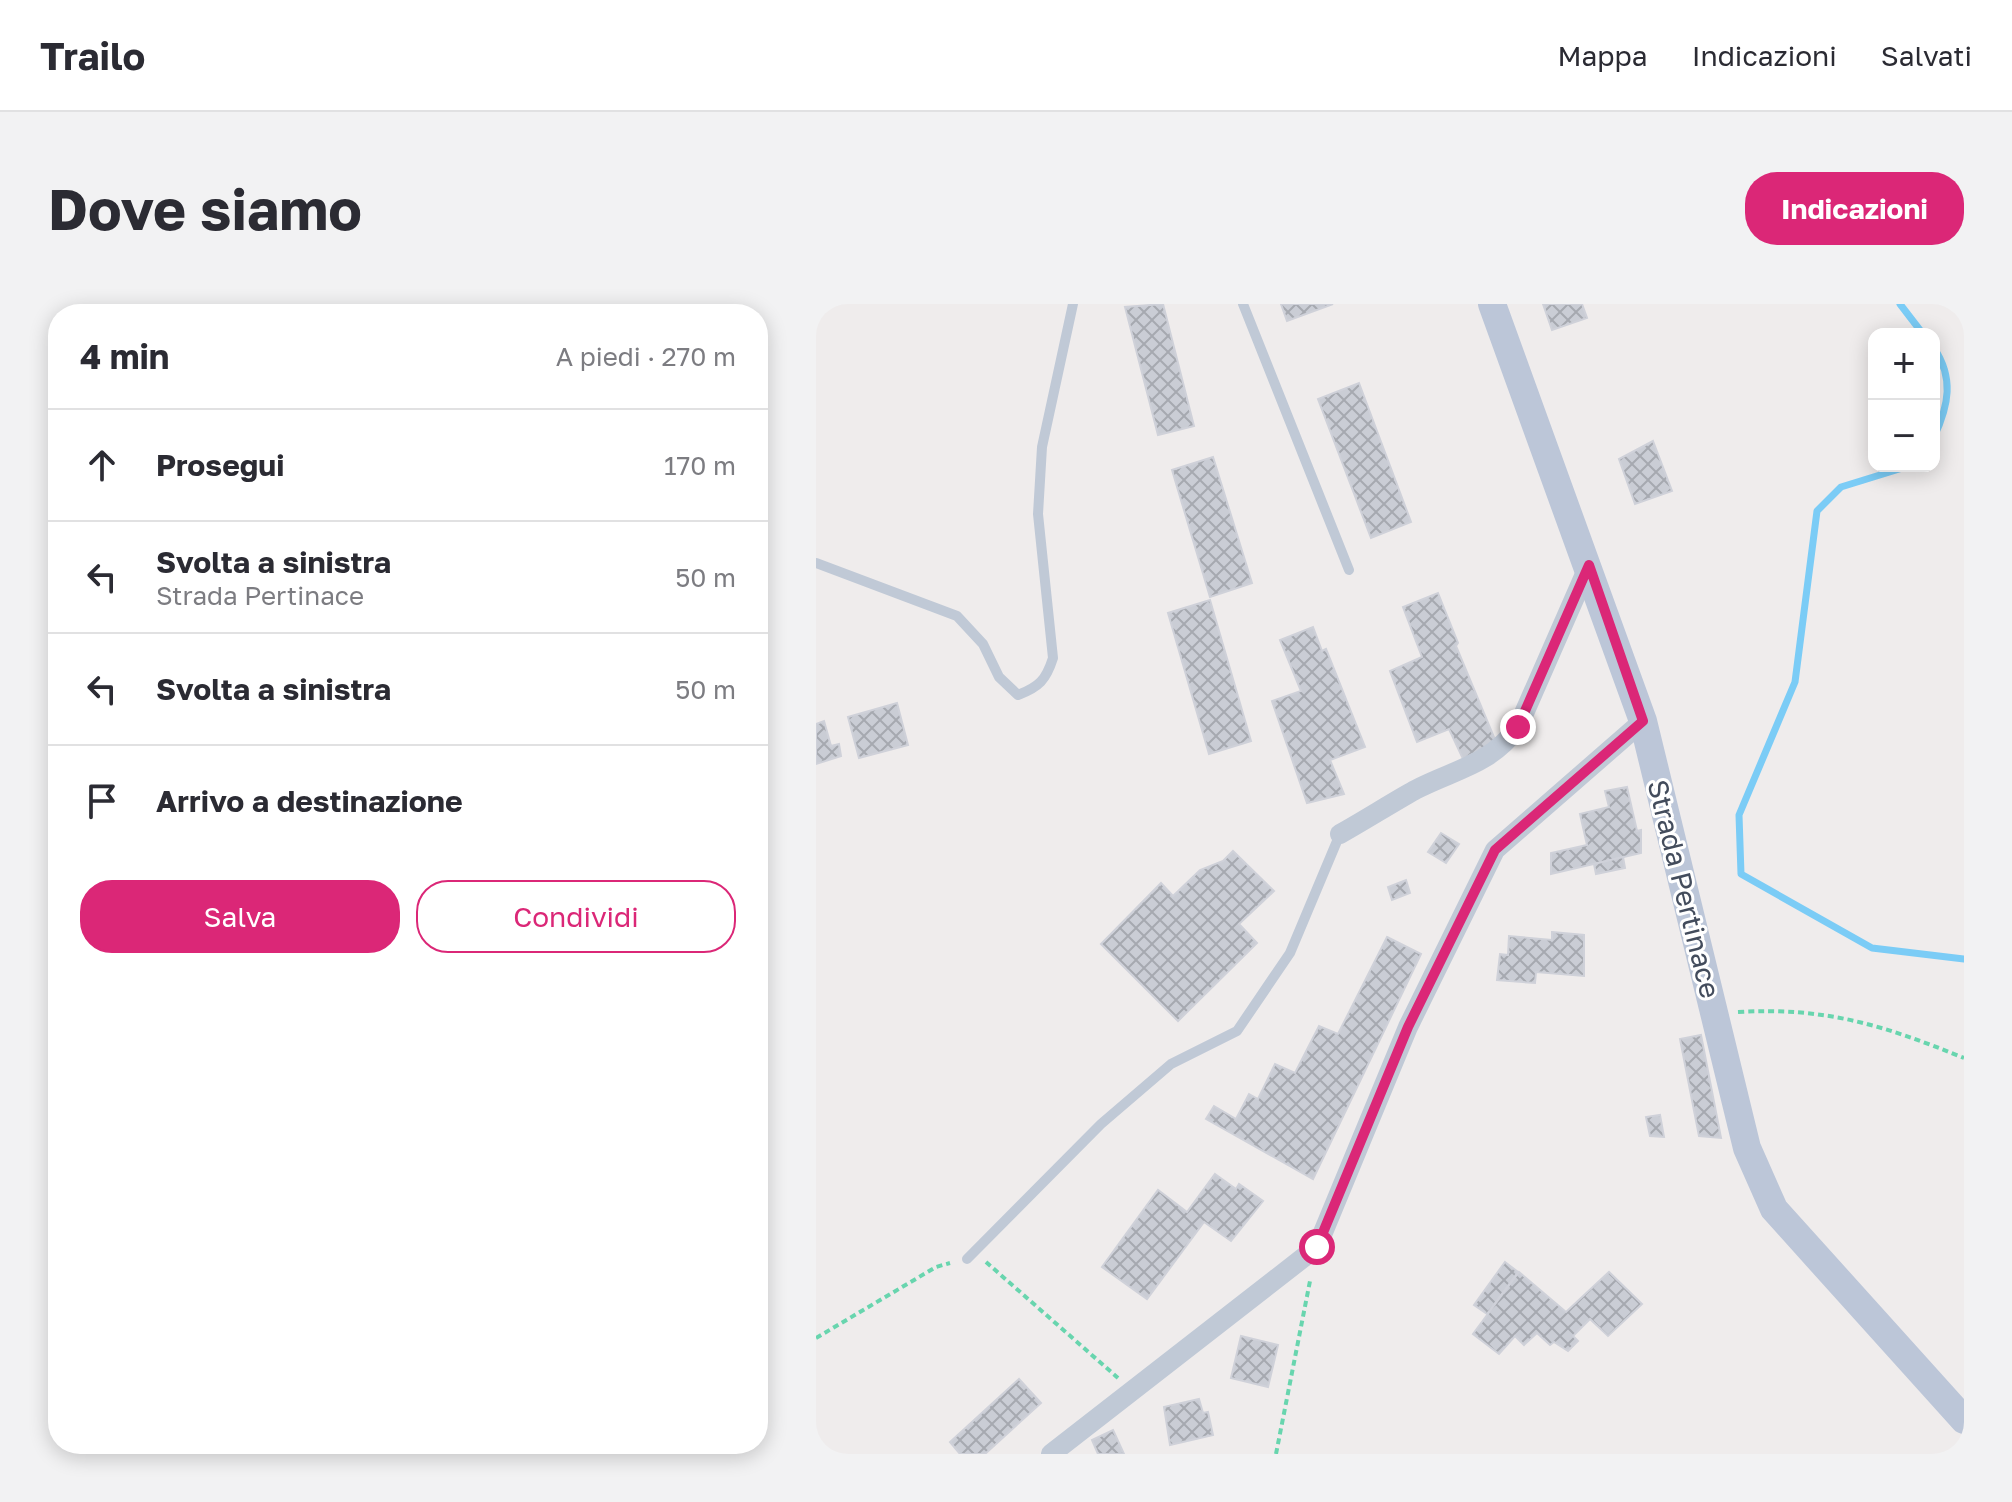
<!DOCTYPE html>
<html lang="it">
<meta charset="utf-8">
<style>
body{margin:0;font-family:"Golos Text",sans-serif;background:#f2f2f3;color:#2b2b33}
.controls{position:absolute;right:24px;top:24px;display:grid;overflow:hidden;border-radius:16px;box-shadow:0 4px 20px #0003}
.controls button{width:72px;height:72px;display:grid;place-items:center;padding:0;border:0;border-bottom:2px solid #e1e1e2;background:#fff;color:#2b2b33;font:40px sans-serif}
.stop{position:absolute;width:24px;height:24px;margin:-18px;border:6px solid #db2777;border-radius:50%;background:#fff}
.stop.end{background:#db2777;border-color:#fff;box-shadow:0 2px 8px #0008}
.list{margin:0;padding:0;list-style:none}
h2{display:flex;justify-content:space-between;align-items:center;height:104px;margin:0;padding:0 32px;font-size:34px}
h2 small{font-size:26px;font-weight:400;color:#7c7c81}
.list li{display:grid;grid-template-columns:52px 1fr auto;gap:24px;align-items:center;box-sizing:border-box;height:112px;padding:0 32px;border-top:2px solid #e1e1e2}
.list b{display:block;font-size:30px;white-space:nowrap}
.list p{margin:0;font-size:26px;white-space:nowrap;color:#7c7c81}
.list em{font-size:26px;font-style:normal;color:#7c7c81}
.actions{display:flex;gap:16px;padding:24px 32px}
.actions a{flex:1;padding:18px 0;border:2px solid #db2777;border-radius:32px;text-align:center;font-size:28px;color:#db2777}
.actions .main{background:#db2777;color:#fff}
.icon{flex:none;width:44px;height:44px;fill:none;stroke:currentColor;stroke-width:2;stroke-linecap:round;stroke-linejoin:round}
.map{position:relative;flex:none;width:1148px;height:1150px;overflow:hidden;border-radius:32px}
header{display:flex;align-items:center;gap:48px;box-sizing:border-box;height:112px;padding:0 40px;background:#fff;border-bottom:2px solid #e1e1e2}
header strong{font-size:38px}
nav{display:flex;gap:44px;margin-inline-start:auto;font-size:28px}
.intro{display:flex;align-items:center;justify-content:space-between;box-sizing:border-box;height:192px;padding:0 48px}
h1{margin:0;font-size:56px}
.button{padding:20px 36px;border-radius:32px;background:#db2777;color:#fff;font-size:28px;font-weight:700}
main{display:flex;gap:48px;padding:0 48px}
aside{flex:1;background:#fff;border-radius:32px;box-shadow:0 4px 20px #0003}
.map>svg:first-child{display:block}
</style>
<header>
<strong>Trailo</strong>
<nav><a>Mappa</a><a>Indicazioni</a><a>Salvati</a></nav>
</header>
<div class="intro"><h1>Dove siamo</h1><a class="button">Indicazioni</a></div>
<main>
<aside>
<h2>4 min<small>A piedi · 270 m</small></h2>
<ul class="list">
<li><svg class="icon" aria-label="ahead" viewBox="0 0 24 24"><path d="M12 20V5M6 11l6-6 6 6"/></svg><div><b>Prosegui</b></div><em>170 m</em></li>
<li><svg class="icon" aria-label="left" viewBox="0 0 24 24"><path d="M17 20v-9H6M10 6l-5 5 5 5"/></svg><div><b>Svolta a sinistra</b><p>Strada Pertinace</p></div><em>50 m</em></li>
<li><svg class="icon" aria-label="left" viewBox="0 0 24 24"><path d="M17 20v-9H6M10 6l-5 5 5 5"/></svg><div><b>Svolta a sinistra</b></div><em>50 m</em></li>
<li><svg class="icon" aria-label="arrive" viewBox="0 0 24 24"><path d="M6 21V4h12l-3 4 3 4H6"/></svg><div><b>Arrivo a destinazione</b></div></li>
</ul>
<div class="actions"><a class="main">Salva</a><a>Condividi</a></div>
</aside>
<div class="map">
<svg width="1148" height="1150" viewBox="0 0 1148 1150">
<defs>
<pattern id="building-cross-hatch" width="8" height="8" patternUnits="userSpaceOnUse" patternTransform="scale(2)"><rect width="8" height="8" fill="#cacdd5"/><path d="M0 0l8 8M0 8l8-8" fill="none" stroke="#a6a9b0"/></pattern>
</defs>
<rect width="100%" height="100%" fill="#efecec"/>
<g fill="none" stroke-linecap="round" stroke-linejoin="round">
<g stroke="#7bccf6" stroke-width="7">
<path d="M1084 0 1107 30"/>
<path d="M1118 44C1138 74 1133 101 1118 133"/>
<path d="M1093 162 1025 183 1001 207 979 378 923 511 925 570 1056 644 1148 655"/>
</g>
</g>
<g fill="url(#building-cross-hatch)" stroke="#cfd1d9" stroke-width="2">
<path d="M347 0 378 122 342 131 309 3Z"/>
<path d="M465 0H517L471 17Z"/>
<path d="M727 0H766L771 14 736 26Z"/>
<path d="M543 79 595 218 555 234 502 95Z"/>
<path d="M837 137 856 187 819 200 803 155Z"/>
<path d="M397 153 436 279 394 293 356 166Z"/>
<path d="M622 289 642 339 640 342 680 438 647 455 633 425 601 438 574 367 606 353 587 303Z"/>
<path d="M394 296 435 437 393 450 352 309Z"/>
<path d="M497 323 506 347 510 345 549 443 514 456 528 490 491 499 456 397 485 387 464 336Z"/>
<path d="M81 399 92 441 43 454 32 413Z"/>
<path d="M8 417 15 442 23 440 25 452 0 460V420Z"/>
<path d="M811 483 821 527 825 526V549L735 570V549L771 541 764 510 793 503 789 487Z"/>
<path d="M625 529 643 540 630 559 612 548Z"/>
<path d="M417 547 458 587 423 620 441 639 362 717 285 640 345 579 357 592 384 566 407 557Z"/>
<path d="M807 553 809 564 780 570 778 560Z"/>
<path d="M590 576 594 589 576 596 572 583Z"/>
<path d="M736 628 768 631V672L720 668 719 679 681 676 684 650 692 651 693 632 736 636Z"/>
<path d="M571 633 605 650 497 875 390 815 398 802 420 815 433 790 442 795 459 760 479 769 503 722 522 730Z"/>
<path d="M885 731 905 834 883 832 864 735Z"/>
<path d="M844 811 848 833 834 832 830 813Z"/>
<path d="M399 870 420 885 423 880 447 897 415 937 388 918 331 995 286 963 342 886 371 908Z"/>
<path d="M689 958 702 968 671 1010 658 1001Z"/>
<path d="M703 968 750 1008 793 968 826 1000 792 1032 774 1015 757 1032 762 1037 752 1047 738 1038 734 1041 721 1029 708 1041 699 1032 683 1050 657 1030Z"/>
<path d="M425 1032 462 1041 452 1083 415 1074Z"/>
<path d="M203 1075 225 1099 169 1150H144L134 1138Z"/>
<path d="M383 1095 387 1109 392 1108 397 1131 354 1141 348 1103Z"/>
<path d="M297 1126 308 1150H282L276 1136Z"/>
</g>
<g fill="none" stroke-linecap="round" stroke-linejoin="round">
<g stroke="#68d5ae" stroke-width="4" stroke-dasharray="6 4" stroke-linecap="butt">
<path d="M922 708C1010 703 1067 721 1148 754"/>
<path d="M170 958 302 1074"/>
<path d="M0 1034 120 963 134 959"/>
<path d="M460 1150 494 977"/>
</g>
<g stroke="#c0c9d6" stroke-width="10">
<path d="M427 0 533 266"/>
<path d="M0 259 141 312 167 340 183 373 202 391C223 383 230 376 237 354L222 210 226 143 257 0"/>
<path d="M151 955 285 820 355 760 421 727 474 649 524 530"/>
</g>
<g stroke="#c0c9d6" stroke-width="20">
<path d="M524 530C549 516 574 500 599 486 639 465 673 462 702 423L773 261"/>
<path d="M235 1150 501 943 592 723 679 546 827 417"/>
</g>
<path stroke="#bcc6d8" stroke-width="28" d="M676 0 827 417 931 844 958 905 1148 1116"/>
</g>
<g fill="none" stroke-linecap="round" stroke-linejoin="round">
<path stroke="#db2777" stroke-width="10" d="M501 943 592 723 679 546 827 417 773 261 702 423"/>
</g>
<g text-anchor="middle" stroke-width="6" stroke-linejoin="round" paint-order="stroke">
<g font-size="28" fill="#434c5c" stroke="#fff">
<text transform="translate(868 585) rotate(76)" y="10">Strada Pertinace</text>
</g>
</g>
</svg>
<div class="controls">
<button>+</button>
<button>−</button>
</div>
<div class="stop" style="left:501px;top:943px"></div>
<div class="stop end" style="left:702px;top:423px"></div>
</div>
</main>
